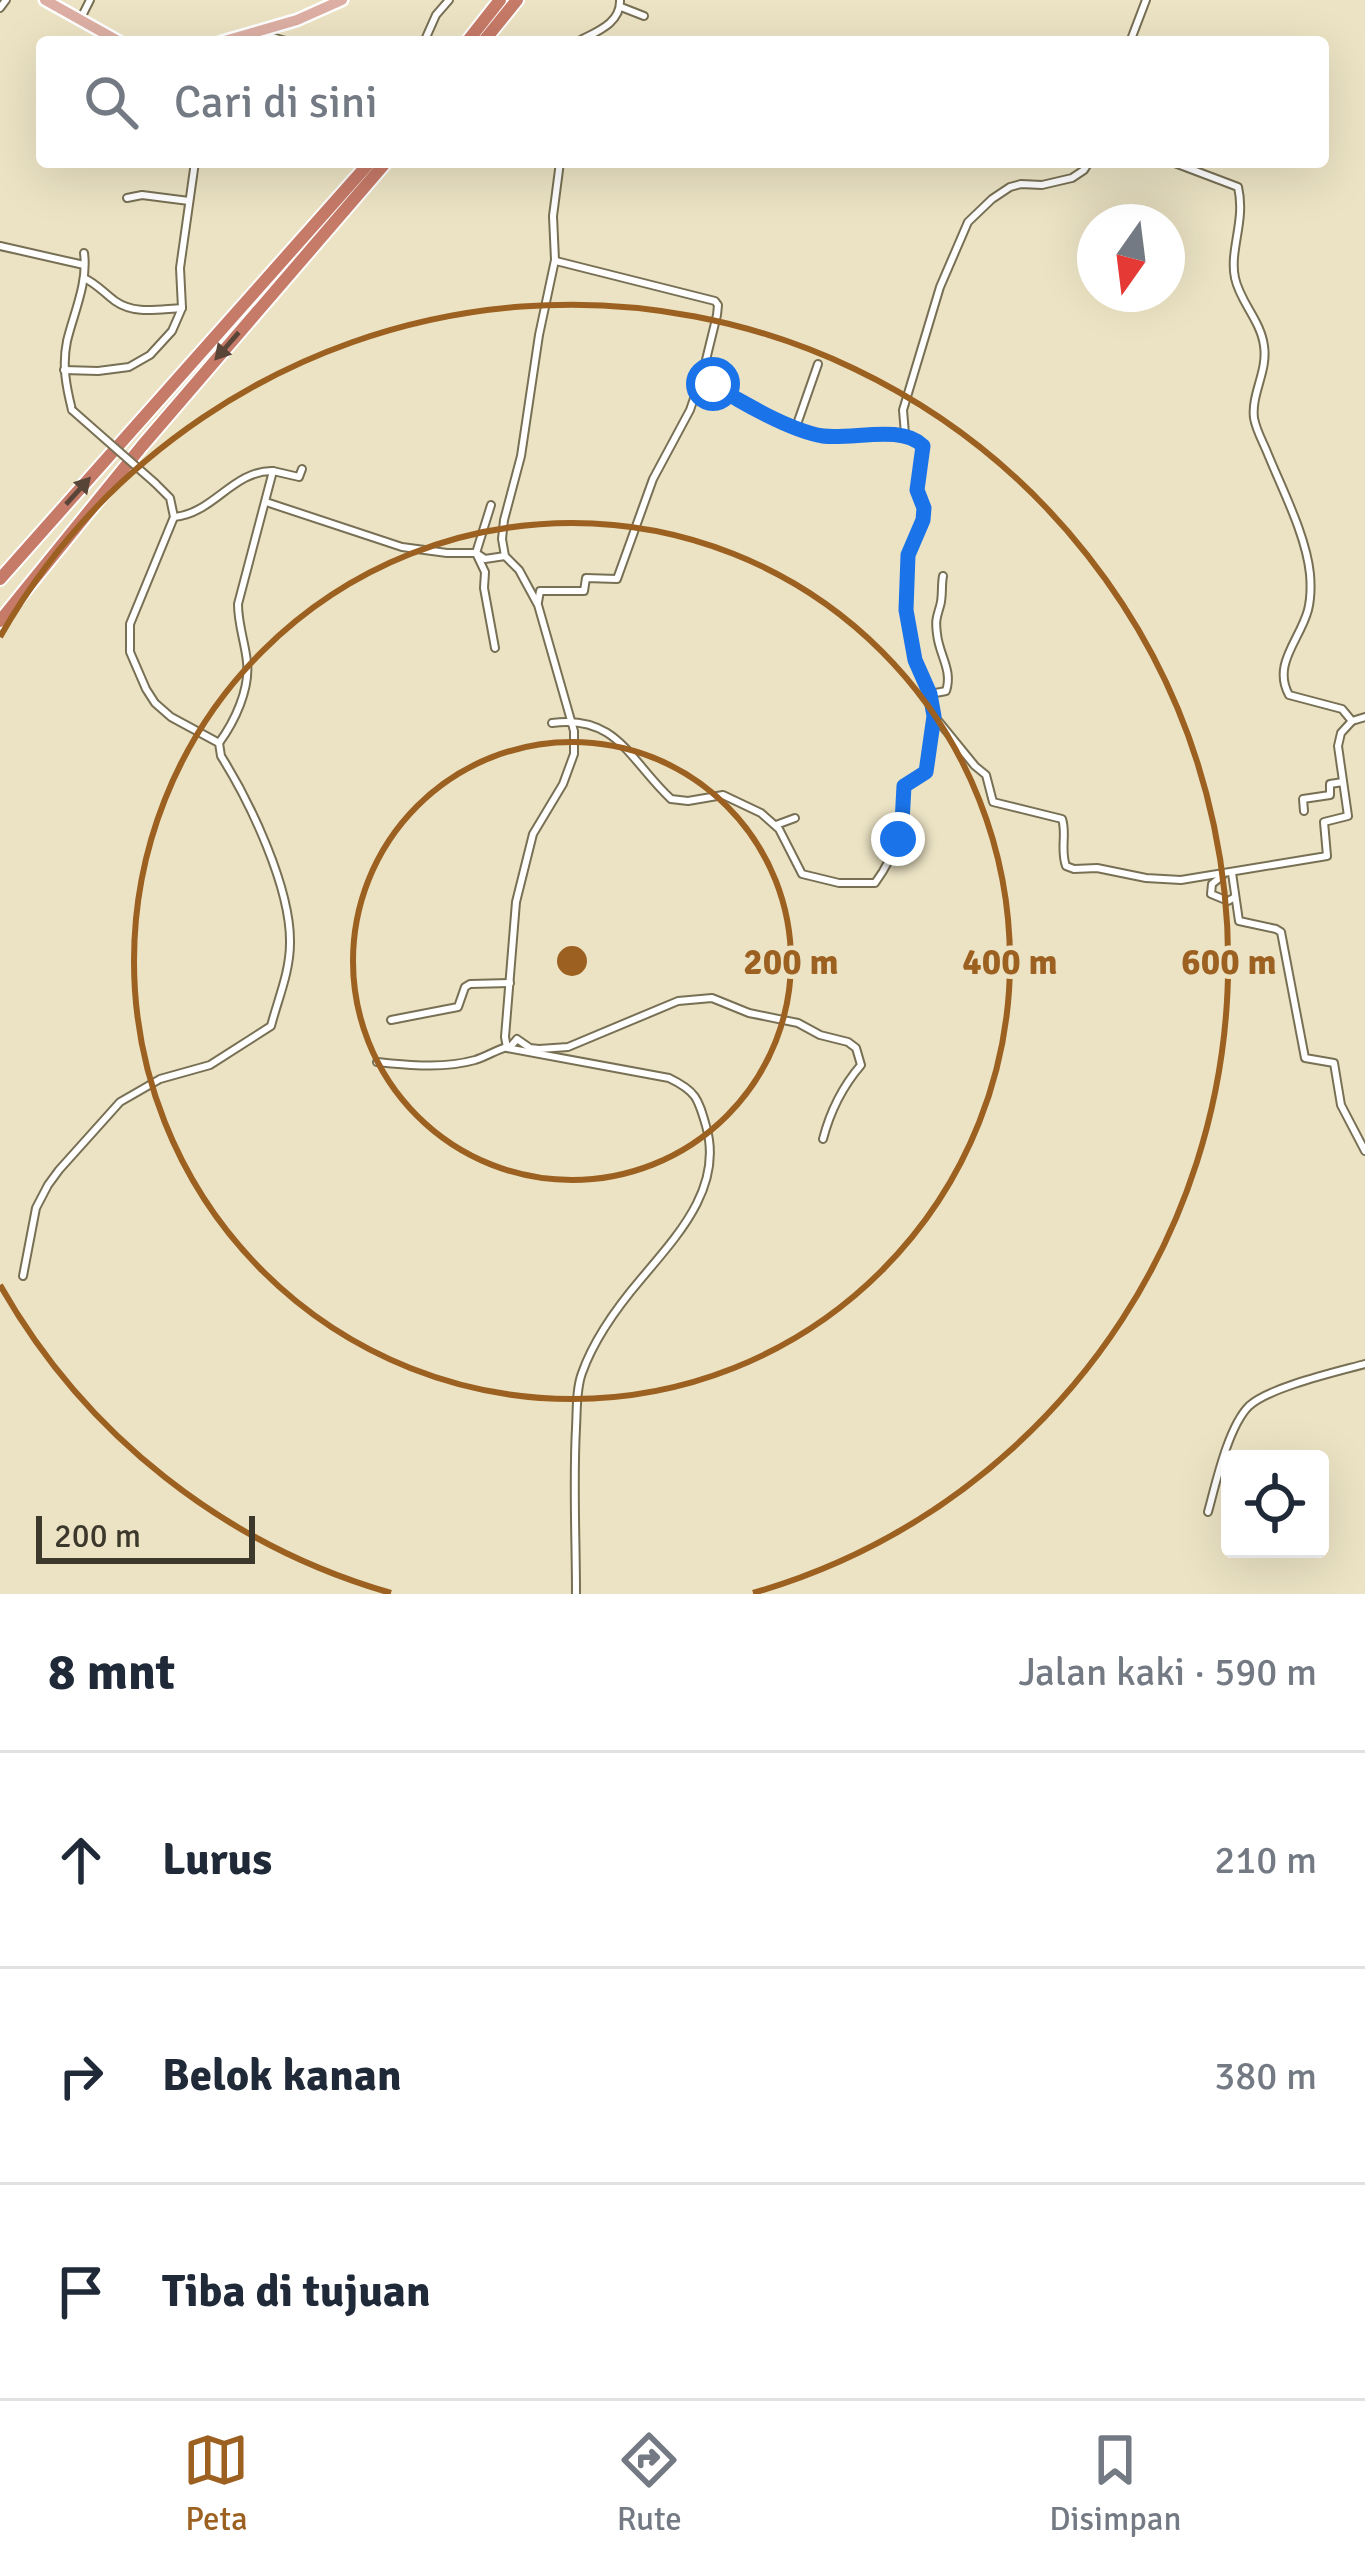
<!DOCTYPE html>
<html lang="id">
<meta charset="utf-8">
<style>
body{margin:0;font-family:Signika,sans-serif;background:#f2f2f3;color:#1f2937}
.controls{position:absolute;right:36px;bottom:36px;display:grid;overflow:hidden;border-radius:12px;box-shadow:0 12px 48px #0002}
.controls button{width:108px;height:108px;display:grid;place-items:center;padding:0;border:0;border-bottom:3px solid #e0e1e3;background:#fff;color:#1f2937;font:60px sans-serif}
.compass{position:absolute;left:1077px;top:204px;width:108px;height:108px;border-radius:50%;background:#fff;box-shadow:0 12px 48px #0002;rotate:194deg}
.scale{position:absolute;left:36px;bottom:30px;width:219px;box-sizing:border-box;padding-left:12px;border:6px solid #3c382c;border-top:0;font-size:33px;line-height:42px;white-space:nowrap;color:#3c382c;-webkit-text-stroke:9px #ece3c4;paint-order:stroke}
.stop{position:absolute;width:36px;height:36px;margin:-27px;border:9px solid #1a73e8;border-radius:50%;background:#fff}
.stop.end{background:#1a73e8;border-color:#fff;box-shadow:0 3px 12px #0008}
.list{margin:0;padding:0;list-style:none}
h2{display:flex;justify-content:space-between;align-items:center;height:156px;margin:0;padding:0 48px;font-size:51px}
h2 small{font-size:39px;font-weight:400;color:#747a83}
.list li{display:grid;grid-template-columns:78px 1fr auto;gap:36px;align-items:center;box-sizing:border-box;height:216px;padding:0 48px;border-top:3px solid #e0e1e3}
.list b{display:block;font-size:45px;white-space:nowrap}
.list em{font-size:39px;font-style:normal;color:#747a83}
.icon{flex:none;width:66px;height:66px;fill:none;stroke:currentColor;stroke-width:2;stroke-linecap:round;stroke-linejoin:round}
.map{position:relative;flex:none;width:1365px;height:1594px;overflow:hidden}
.search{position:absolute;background:#fff;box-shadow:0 12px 48px #0002;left:36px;right:36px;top:36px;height:132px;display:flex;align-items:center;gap:30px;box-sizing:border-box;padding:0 42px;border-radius:12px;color:#747a83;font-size:45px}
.sheet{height:804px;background:#fff}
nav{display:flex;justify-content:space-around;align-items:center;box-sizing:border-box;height:168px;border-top:3px solid #e0e1e3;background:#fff;font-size:33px;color:#747a83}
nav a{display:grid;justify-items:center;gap:6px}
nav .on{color:#9c6121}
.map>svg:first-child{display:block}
</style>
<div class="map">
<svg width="1365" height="1594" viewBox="0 0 1365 1594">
<rect width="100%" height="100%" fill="#ece3c4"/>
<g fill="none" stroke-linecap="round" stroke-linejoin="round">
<g stroke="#787054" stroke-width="10">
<g id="minor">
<path d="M621 7 644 16"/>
<path d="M0 8 6 0"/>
<path d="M80 20 90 0"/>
<path d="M258 33 289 42"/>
<path d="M424 42 436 15 449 0"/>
<path d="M577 42C595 32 621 24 620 0"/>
<path d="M1130 42 1146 0"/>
<path d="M560 162 553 216 555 260 539 335 521 456 504 520 502 539 505 556 519 570 538 605 574 731V754L563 784 533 834 516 902 505 1037 507 1048 669 1078C696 1091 698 1098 706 1126 724 1187 677 1236 641 1279 618 1306 594 1339 582 1373 576 1389 577 1410 576 1428 573 1483 576 1539 576 1594"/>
<path d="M1172 162 1238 187C1246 221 1229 250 1235 278 1240 302 1261 321 1264 346 1268 371 1251 394 1254 418 1256 430 1263 442 1267 452 1282 489 1306 535 1310 574 1311 586 1311 598 1308 610 1300 640 1272 664 1289 695L1342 709 1352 721 1365 717"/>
<path d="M127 198 142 195 189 201"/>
<path d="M0 246 84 265"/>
<path d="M556 261 715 301 718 305 717 315 703 372 713 384 770 418 822 436 905 434 903 410 940 287 968 222 992 199 1010 187 1021 184 1042 185 1072 178 1084 170 1089 162"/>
<path d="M84 278C97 284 104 293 115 301 135 315 159 309 182 308"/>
<path d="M64 370 98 371 129 367 150 355 172 331 182 308 180 268 195 162"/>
<path d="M72 410C66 386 62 365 67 341 74 312 88 283 84 253"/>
<path d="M796 427 818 364"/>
<path d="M273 471 299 477 302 469"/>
<path d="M266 502 402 547 447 553H476L485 559 505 556"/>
<path d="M491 505 476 553 485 572 484 588 495 648"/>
<path d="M174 517C213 514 233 470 273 471L238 604C238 625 245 642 247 662 250 689 235 721 219 743"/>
<path d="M538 602 540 591H584L586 578 617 579 653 479 690 410 703 372"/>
<path d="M930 694 946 691C953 670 939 655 937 634 935 619 937 617 940 606 943 597 941 586 943 576"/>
<path d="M935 717 975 766 986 775 993 802 1062 819C1067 833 1060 850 1066 866L1074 869 1097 868 1146 878 1181 880 1327 856 1324 822 1348 816 1338 746 1341 733 1352 721"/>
<path d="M552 723C617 714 630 761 671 799L688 801 723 795 761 813 779 829 802 874 839 883H875C899 851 901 825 904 786L926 772 934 715 930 694 915 660 906 610 908 555 923 520 924 508 917 490 923 445 920 441 905 434"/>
<path d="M1304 811 1303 799 1330 795V784L1343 782"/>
<path d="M776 825 795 818"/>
<path d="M1232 873 1239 921 1276 929 1281 932 1305 1058 1334 1063 1341 1105 1365 1151"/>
<path d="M1222 876 1212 884 1211 894 1228 901 1235 897"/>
<path d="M391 1020 458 1007 465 987 470 984 510 983"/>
<path d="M377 1062C410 1065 443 1069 475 1060 488 1056 499 1048 511 1046L517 1039 530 1048 539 1049 568 1047 678 1001 712 998 749 1013 798 1023 820 1035 848 1042 856 1048 861 1065C843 1086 830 1112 823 1139"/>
<path d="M23 1276 36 1208 48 1185 59 1170 120 1102 160 1079 210 1065 271 1026C278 999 290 972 290 943 291 888 250 802 221 756L219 743 171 717 155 703 146 689 130 652V624L174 517 170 498 155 483"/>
<path d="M1208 1512C1216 1483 1228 1427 1249 1406 1270 1387 1336 1372 1365 1364"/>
</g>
</g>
<g stroke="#fff" stroke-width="15">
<g id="primary">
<path d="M45 0 120 42"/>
<path d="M221 42 297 20 342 0"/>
</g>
</g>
<g stroke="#fff" stroke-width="16">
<g id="motorway">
<path d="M467 42 500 0"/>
<path d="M483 42 517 0"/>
<path d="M0 579 370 162"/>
<path d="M0 621 142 446 386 162"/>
</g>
</g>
<use href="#minor" stroke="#fff" stroke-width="6"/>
<use href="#primary" stroke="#ddafa4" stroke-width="10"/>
<use href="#motorway" stroke="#c67a68" stroke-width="12"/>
<g stroke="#787054" stroke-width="10" stroke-linecap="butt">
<path id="minor-bridge" d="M72 410 155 483"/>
</g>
<use href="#minor-bridge" stroke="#fff" stroke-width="6"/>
</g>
<defs><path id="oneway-solid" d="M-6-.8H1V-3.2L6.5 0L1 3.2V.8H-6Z" transform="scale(3)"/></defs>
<g fill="#584538">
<use href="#oneway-solid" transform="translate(227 346) rotate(131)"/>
<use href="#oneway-solid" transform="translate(78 491) rotate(-48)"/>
</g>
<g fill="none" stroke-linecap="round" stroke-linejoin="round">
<path stroke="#1a73e8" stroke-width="15" d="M713 384C740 402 791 431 823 436 852 440 902 424 923 446L917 490 924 508 923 520 908 555 906 610 915 660 930 694 934 716 926 772 904 786 902 823 898 839"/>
</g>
<g fill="none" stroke="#9c6121" stroke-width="6">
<circle cx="572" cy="961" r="219"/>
<circle cx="572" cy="961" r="438"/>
<path d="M391 1593A657 657 0 0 1 0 1285M0 637A657 657 0 1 1 753 1593"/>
</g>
<circle cx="572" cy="961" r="18" fill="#9c6121" stroke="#ece3c4" stroke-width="6"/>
<g font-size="36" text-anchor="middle" font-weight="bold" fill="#9c6121" stroke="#ece3c4" stroke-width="9" stroke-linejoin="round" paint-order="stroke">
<text x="791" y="974">200 m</text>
<text x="1010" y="974">400 m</text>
<text x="1229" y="974">600 m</text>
</g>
</svg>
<div class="controls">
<button><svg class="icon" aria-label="locate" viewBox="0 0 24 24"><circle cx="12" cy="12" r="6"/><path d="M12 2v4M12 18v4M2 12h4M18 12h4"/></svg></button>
</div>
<svg class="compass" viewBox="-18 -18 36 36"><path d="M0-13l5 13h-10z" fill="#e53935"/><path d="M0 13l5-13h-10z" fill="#747a83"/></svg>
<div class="scale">200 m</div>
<div class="stop" style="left:713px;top:384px"></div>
<div class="stop end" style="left:898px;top:839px"></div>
<div class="search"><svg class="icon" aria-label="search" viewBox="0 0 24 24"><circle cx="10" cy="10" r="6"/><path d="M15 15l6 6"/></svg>Cari di sini</div>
</div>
<section class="sheet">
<h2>8 mnt<small>Jalan kaki · 590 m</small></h2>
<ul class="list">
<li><svg class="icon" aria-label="ahead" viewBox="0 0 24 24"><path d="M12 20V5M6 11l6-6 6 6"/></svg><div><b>Lurus</b></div><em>210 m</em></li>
<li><svg class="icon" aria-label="right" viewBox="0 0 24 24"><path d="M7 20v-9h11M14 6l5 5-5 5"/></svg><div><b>Belok kanan</b></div><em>380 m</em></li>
<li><svg class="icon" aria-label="arrive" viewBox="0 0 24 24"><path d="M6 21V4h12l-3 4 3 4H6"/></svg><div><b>Tiba di tujuan</b></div></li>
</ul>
</section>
<nav>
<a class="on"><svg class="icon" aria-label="map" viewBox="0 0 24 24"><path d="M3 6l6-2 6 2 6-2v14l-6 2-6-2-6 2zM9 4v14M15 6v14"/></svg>Peta</a>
<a><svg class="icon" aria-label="directions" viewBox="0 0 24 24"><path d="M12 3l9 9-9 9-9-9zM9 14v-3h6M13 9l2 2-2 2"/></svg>Rute</a>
<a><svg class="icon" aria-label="saved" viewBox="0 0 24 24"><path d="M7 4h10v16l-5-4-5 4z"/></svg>Disimpan</a>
</nav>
